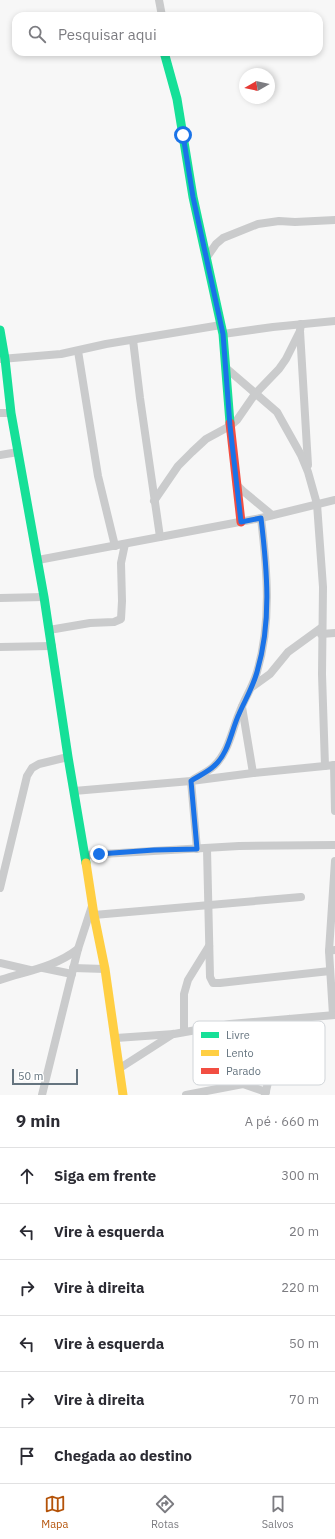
<!DOCTYPE html>
<html lang="pt">
<meta charset="utf-8">
<style>
body{margin:0;font-family:"IBM Plex Sans",sans-serif;background:#f7f7f7;color:#2b2b33}
.compass{position:absolute;left:239px;top:68px;width:36px;height:36px;border-radius:50%;background:#fff;box-shadow:0 2px 6px #0003;rotate:261deg}
.scale{position:absolute;left:12px;bottom:10px;width:66px;box-sizing:border-box;padding-left:4px;border:2px solid #65747f;border-top:0;font-size:11px;line-height:14px;white-space:nowrap;color:#65747f;-webkit-text-stroke:3px #fff;paint-order:stroke}
.stop{position:absolute;width:12px;height:12px;margin:-9px;border:3px solid #1a73e8;border-radius:50%;background:#fff}
.stop.end{background:#1a73e8;border-color:#fff;box-shadow:0 1px 4px #0008}
.list{margin:0;padding:0;list-style:none}
h2{display:flex;justify-content:space-between;align-items:center;height:52px;margin:0;padding:0 16px;font-size:17px}
h2 small{font-size:13px;font-weight:400;color:#7c7c81}
.list li{display:grid;grid-template-columns:26px 1fr auto;gap:12px;align-items:center;box-sizing:border-box;height:56px;padding:0 16px;border-top:1px solid #e1e1e2}
.list b{display:block;font-size:15px;white-space:nowrap}
.list em{font-size:13px;font-style:normal;color:#7c7c81}
.icon{flex:none;width:22px;height:22px;fill:none;stroke:currentColor;stroke-width:2;stroke-linecap:round;stroke-linejoin:round}
.map{position:relative;flex:none;width:335px;height:1095px;overflow:hidden}
.search{position:absolute;background:#fff;box-shadow:0 2px 6px #0003;left:12px;right:12px;top:12px;height:44px;display:flex;align-items:center;gap:10px;box-sizing:border-box;padding:0 14px;border-radius:12px;color:#7c7c81;font-size:15px}
.sheet{height:388px;background:#fff}
nav{display:flex;justify-content:space-around;align-items:center;box-sizing:border-box;height:56px;border-top:1px solid #e1e1e2;background:#fff;font-size:11px;color:#7c7c81}
nav a{display:grid;justify-items:center;gap:2px}
nav .on{color:#b45309}
.map>svg:first-child{display:block}
</style>
<div class="map">
<svg width="335" height="1095" viewBox="0 0 335 1095">
<rect width="100%" height="100%" fill="#f7f7f7"/>
<g fill="none" stroke-linecap="round" stroke-linejoin="round">
<g stroke="#cacbcc" stroke-width="8">
<path d="M159 0 162 16"/>
<path d="M207 257 216 244 223 238 258 224 279 221 295 222 335 220"/>
<path d="M300 331 308 465"/>
<path d="M223 334 273 327 335 321"/>
<path d="M133 340 140 398 160 537"/>
<path d="M78 351 98 476 115 546"/>
<path d="M1 359 61 354 106 344 221 325"/>
<path d="M226 368 277 412 301 455 308 472 317 504 323 587 322 674 325 766"/>
<path d="M0 413H11"/>
<path d="M0 455 18 452"/>
<path d="M237 485 243 491 272 515"/>
<path d="M154 501 178 466 192 452 206 439 230 426 237 420 255 394 279 369 286 359 300 331 301 324"/>
<path d="M38 560 261 518 335 500"/>
<path d="M0 598 44 597"/>
<path d="M49 630 90 623 114 622 121 619 122 601 121 563 125 544"/>
<path d="M321 634 335 633"/>
<path d="M0 647 52 646"/>
<path d="M252 687 270 674 288 652 321 628"/>
<path d="M242 707 253 773"/>
<path d="M334 765 335 811"/>
<path d="M74 791 191 781 253 773 335 765"/>
<path d="M197 849 191 781C198 776 208 772 214 766 229 752 232 729 240 711 245 698 253 686 257 672 272 622 267 569 261 518"/>
<path d="M207 849 210 977 213 983H220L330 971"/>
<path d="M85 855 239 846 335 845"/>
<path d="M0 888 27 776 32 768 39 764 68 757"/>
<path d="M94 915 301 897"/>
<path d="M329 951 335 861"/>
<path d="M0 963 30 970"/>
<path d="M43 968 72 974"/>
<path d="M73 968 105 969"/>
<path d="M0 980C27 971 55 967 78 949"/>
<path d="M333 1015 329 951 335 950"/>
<path d="M184 1031V994L188 980 209 946"/>
<path d="M116 1038 174 1034 230 1024 335 1015"/>
<path d="M120 1068 173 1034"/>
<path d="M243 1084 266 1092"/>
<path d="M42 1095 78 949 92 906"/>
<path d="M186 1095 243 1084 271 1070"/>
<path d="M265 1095 271 1070 290 1019"/>
</g>
<g stroke="#16e098" stroke-width="9">
<path d="M164 52 177 99 193 197 223 334 230 423"/>
<path d="M0 330 5 359 11 413 44 597 68 757 86 863"/>
</g>
<path stroke="#ffcf43" stroke-width="9" d="M86 863 94 915 105 969 123 1095"/>
<path stroke="#f24e42" stroke-width="9" d="M230 423 241 522"/>
</g>
<g fill="none" stroke-linecap="round" stroke-linejoin="round">
<path stroke="#1a73e8" stroke-width="5" d="M99 854 154 850 197 849 191 781C198 776 208 772 214 766 229 753 231 731 239 714 245 700 253 687 257 672 272 622 267 569 261 518L241 522 230 426 223 334 193 197 183 135"/>
</g>
<rect x="193" y="1021" width="132" height="64" rx="6" fill="#fff" stroke="#d1d5d9" stroke-width="1"/>
<rect x="201" y="1032" width="18" height="6" fill="#16e098"/>
<rect x="201" y="1050" width="18" height="6" fill="#ffcf43"/>
<rect x="201" y="1068" width="18" height="6" fill="#f24e42"/>
<g font-size="11" fill="#65747f">
<text x="226" y="1039">Livre</text>
<text x="226" y="1057">Lento</text>
<text x="226" y="1075">Parado</text>
</g>
</svg>
<svg class="compass" viewBox="-18 -18 36 36"><path d="M0-13l5 13h-10z" fill="#e53935"/><path d="M0 13l5-13h-10z" fill="#7c7c81"/></svg>
<div class="scale">50 m</div>
<div class="stop" style="left:183px;top:135px"></div>
<div class="stop end" style="left:99px;top:854px"></div>
<div class="search"><svg class="icon" aria-label="search" viewBox="0 0 24 24"><circle cx="10" cy="10" r="6"/><path d="M15 15l6 6"/></svg>Pesquisar aqui</div>
</div>
<section class="sheet">
<h2>9 min<small>A pé · 660 m</small></h2>
<ul class="list">
<li><svg class="icon" aria-label="ahead" viewBox="0 0 24 24"><path d="M12 20V5M6 11l6-6 6 6"/></svg><div><b>Siga em frente</b></div><em>300 m</em></li>
<li><svg class="icon" aria-label="left" viewBox="0 0 24 24"><path d="M17 20v-9H6M10 6l-5 5 5 5"/></svg><div><b>Vire à esquerda</b></div><em>20 m</em></li>
<li><svg class="icon" aria-label="right" viewBox="0 0 24 24"><path d="M7 20v-9h11M14 6l5 5-5 5"/></svg><div><b>Vire à direita</b></div><em>220 m</em></li>
<li><svg class="icon" aria-label="left" viewBox="0 0 24 24"><path d="M17 20v-9H6M10 6l-5 5 5 5"/></svg><div><b>Vire à esquerda</b></div><em>50 m</em></li>
<li><svg class="icon" aria-label="right" viewBox="0 0 24 24"><path d="M7 20v-9h11M14 6l5 5-5 5"/></svg><div><b>Vire à direita</b></div><em>70 m</em></li>
<li><svg class="icon" aria-label="arrive" viewBox="0 0 24 24"><path d="M6 21V4h12l-3 4 3 4H6"/></svg><div><b>Chegada ao destino</b></div></li>
</ul>
</section>
<nav>
<a class="on"><svg class="icon" aria-label="map" viewBox="0 0 24 24"><path d="M3 6l6-2 6 2 6-2v14l-6 2-6-2-6 2zM9 4v14M15 6v14"/></svg>Mapa</a>
<a><svg class="icon" aria-label="directions" viewBox="0 0 24 24"><path d="M12 3l9 9-9 9-9-9zM9 14v-3h6M13 9l2 2-2 2"/></svg>Rotas</a>
<a><svg class="icon" aria-label="saved" viewBox="0 0 24 24"><path d="M7 4h10v16l-5-4-5 4z"/></svg>Salvos</a>
</nav>
